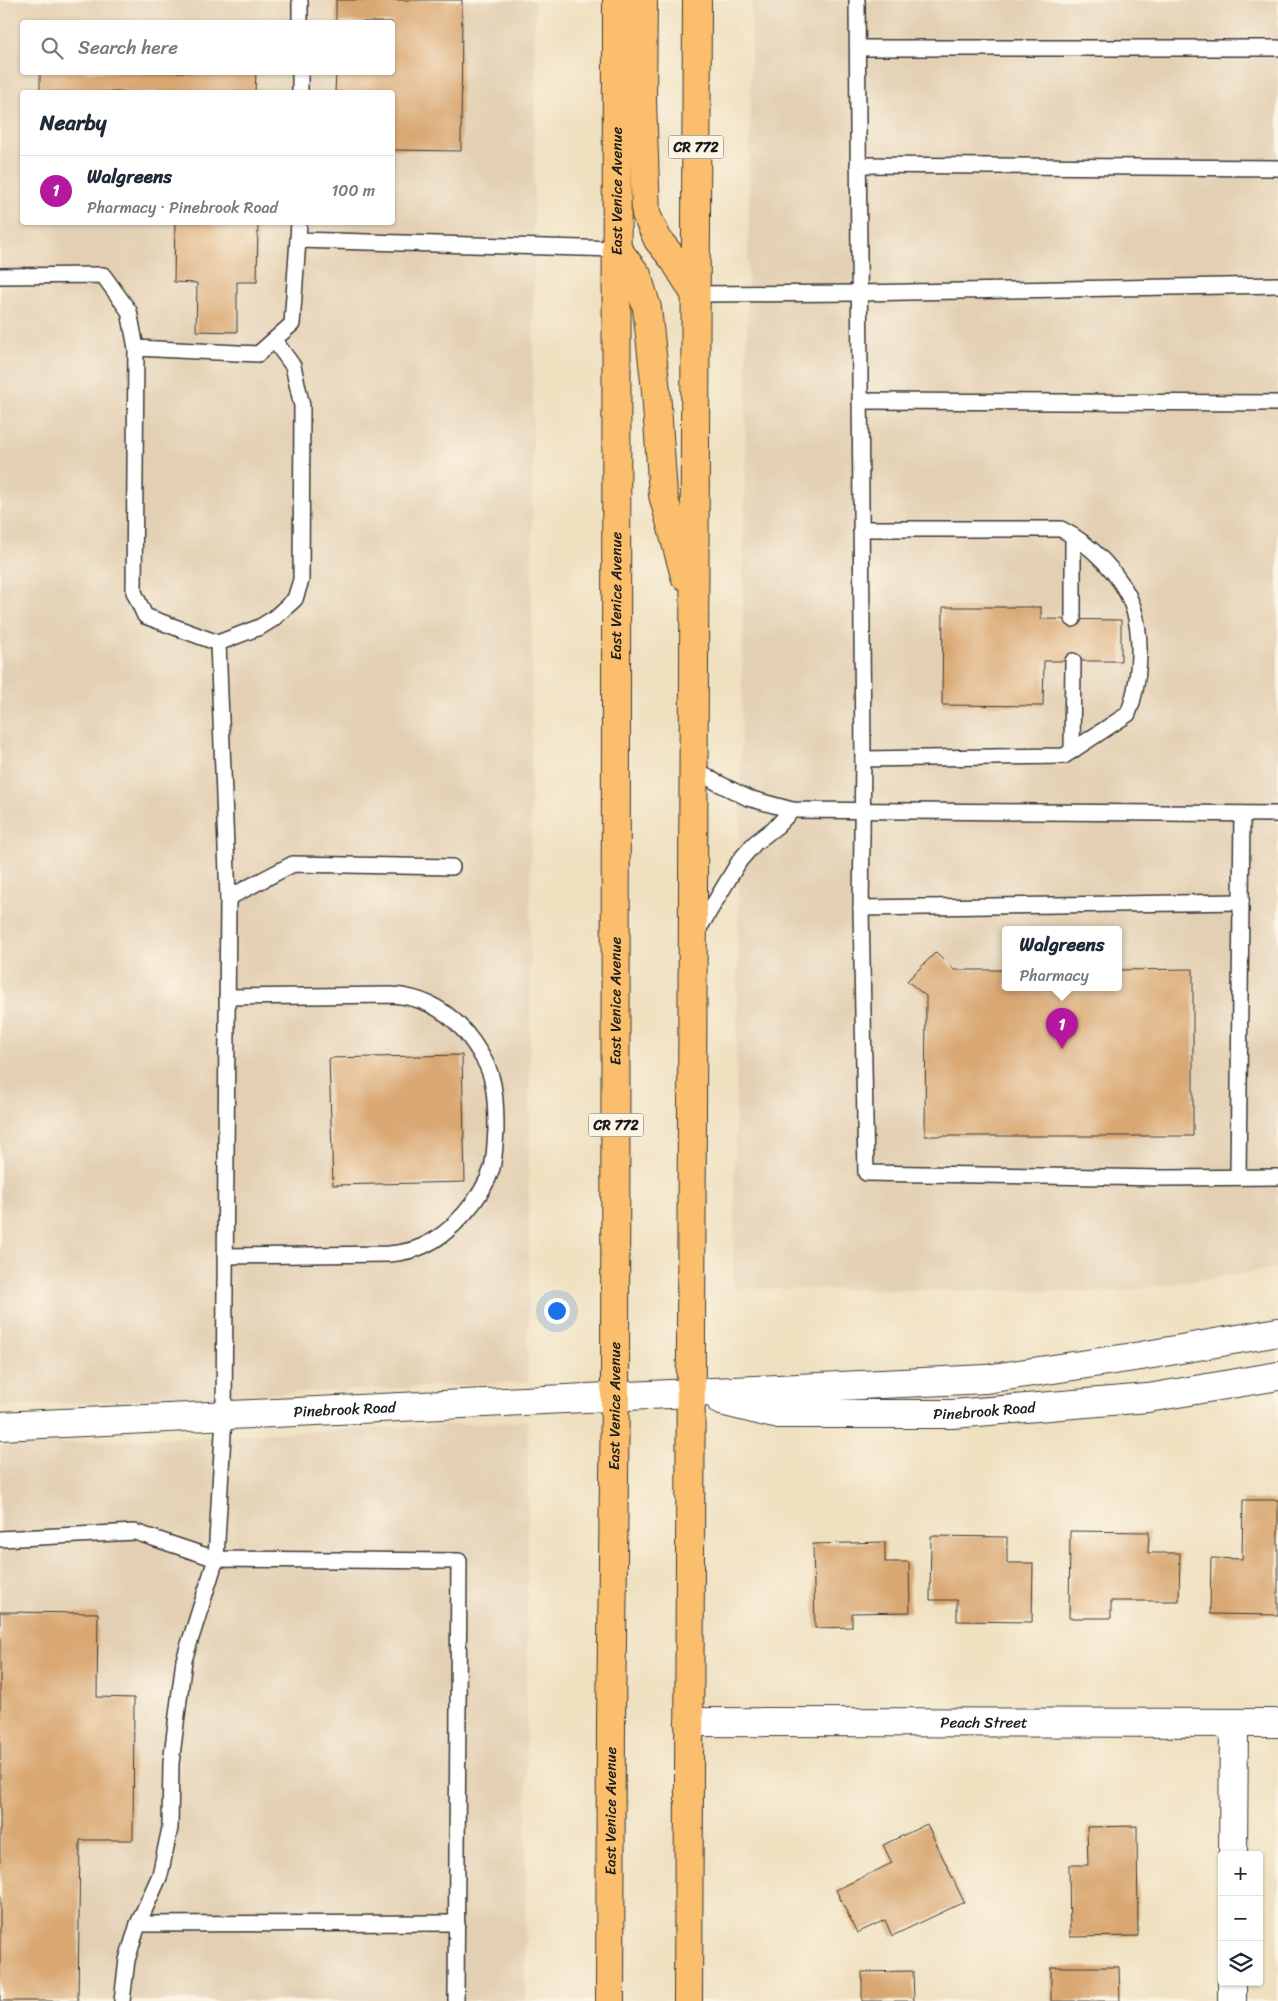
<!DOCTYPE html>
<meta charset="utf-8">
<style>
body{margin:0;font-family:Sriracha,sans-serif;background:#f2f2f3;color:#1f2937}
.controls{position:absolute;right:15px;bottom:15px;display:grid;overflow:hidden;border-radius:5px;box-shadow:0 1px 4px #0004}
.controls button{width:45px;height:45px;display:grid;place-items:center;padding:0;border:0;border-bottom:1px solid #e0e1e3;background:#fff;color:#1f2937;font:25px sans-serif}
.you{position:absolute;left:556px;top:1310px;width:18px;height:18px;margin:-12px;border:4px solid #fff;border-radius:50%;background:#1a73e8;box-shadow:0 0 0 8px #1a73e833}
.badge{display:grid;place-items:center;width:32px;height:32px;border-radius:50%;background:#b5179e;color:#fff;font-size:16px;font-weight:700}
.pin{position:absolute;translate:-50% -41px;filter:drop-shadow(0 1px 2px #0008)}
.pin::after{content:'';position:absolute;top:26px;width:18px;height:15px;background:inherit;clip-path:polygon(0 0,100% 0,50% 100%)}
.popup{position:absolute;left:1002px;top:926px;width:120px;height:65px;box-sizing:border-box;display:grid;place-content:center;border-radius:5px;background:#fff;filter:drop-shadow(0 1px 4px #0005);font-size:16px;white-space:nowrap;color:#747a83}
.popup b{font-size:19px;color:#1f2937}
.popup::after{content:'';position:absolute;left:50%;top:100%;margin-left:-10px;border:10px solid transparent;border-top-color:#fff}
.list{margin:0;padding:0;list-style:none}
h2{display:flex;justify-content:space-between;align-items:center;height:65px;margin:0;padding:0 20px;font-size:21px}
h2 small{font-size:16px;font-weight:400;color:#747a83}
.list li{display:grid;grid-template-columns:32px 1fr auto;gap:15px;align-items:center;box-sizing:border-box;height:70px;padding:0 20px;border-top:1px solid #e0e1e3}
.list b{display:block;font-size:19px;white-space:nowrap}
.list p{margin:0;font-size:16px;white-space:nowrap;color:#747a83}
.list em{font-size:16px;font-style:normal;color:#747a83}
.icon{flex:none;width:28px;height:28px;fill:none;stroke:currentColor;stroke-width:2;stroke-linecap:round;stroke-linejoin:round}
.map{position:relative;flex:none;width:1278px;height:2001px;overflow:hidden}
.search{position:absolute;background:#fff;box-shadow:0 1px 4px #0004;left:20px;top:20px;width:375px;height:55px;display:flex;align-items:center;gap:12px;box-sizing:border-box;padding:0 18px;border-radius:5px;color:#747a83;font-size:19px}
.panel{position:absolute;background:#fff;box-shadow:0 1px 4px #0004;left:20px;top:90px;width:375px;height:135px;border-radius:5px}
.map>svg:first-child{display:block}
</style>
<div class="map">
<svg width="1278" height="2001" viewBox="0 0 1278 2001">
<rect width="100%" height="100%" fill="#fcf5e5"/>
<filter id="ink" filterUnits="userSpaceOnUse"><feTurbulence type="fractalNoise" baseFrequency=".02" numOctaves="2"/><feDisplacementMap in="SourceGraphic" scale="10" xChannelSelector="R" yChannelSelector="G"/><feConvolveMatrix kernelMatrix="1 2 1 2 8 2 1 2 1" color-interpolation-filters="sRGB"/></filter>
<filter id="wash" filterUnits="userSpaceOnUse"><feTurbulence type="fractalNoise" baseFrequency=".0096" numOctaves="4" result="noise"/><feDisplacementMap in="SourceGraphic" scale="20" xChannelSelector="R" yChannelSelector="G"/><feGaussianBlur stdDeviation="1.12" result="paint"/><feColorMatrix in="noise" values="0 0 0 0 0 0 0 0 0 0 0 0 0 0 0 0 0 1.4 0 .05"/><feComposite in="paint" operator="in"/></filter>
<g filter="url(#wash)">
<rect width="100%" height="100%" fill="#efe0c0"/>
<g fill="#e3d0b4" fill-rule="evenodd">
<path d="M0 0H535L528 1382 0 1406ZM22 22H392V72H22ZM22 92H392V222H22Z"/>
<path d="M752 0H1278V1268L1117 1292 733 1288ZM1006 930H1118V988H1006Z"/>
<path d="M528 1421 525 2001H0V1446Z"/>
</g>
<g id="blocks">
<g fill="#d9a772">
<path d="M336 0H462L461 151 392 150V92H335L336 72H392V22H336Z"/>
<path d="M40 72H256L255 92H40Z"/>
<path d="M175 222H258L257 282H237V332L196 331 197 283 174 282Z"/>
<path d="M943 607H1041V619L1121 620V661H1044L1043 706 942 705Z"/>
<path d="M936 952 954 970H1006V988H1118V970L1193 969V1136H925L926 996 907 981Z"/>
<path d="M462 1055 465 1182 333 1185 329 1058Z"/>
<path d="M1243 1500H1278V1615L1210 1614 1211 1558 1242 1559Z"/>
<path d="M1070 1531 1149 1532 1148 1553H1180L1179 1601H1111V1618H1069Z"/>
<path d="M931 1536 1007 1537V1563H1033L1032 1622 957 1621V1600H930Z"/>
<path d="M885 1542V1562H909L910 1612 852 1613V1627L815 1628 813 1544Z"/>
<path d="M0 1612 98 1613 97 1697 134 1698 133 1840H80L78 2001H0Z"/>
<path d="M927 1824 964 1902 892 1936 885 1920 857 1933 836 1890 892 1863 883 1845Z"/>
<path d="M1137 1826 1138 1936 1070 1937 1069 1865H1088L1087 1827Z"/>
<path d="M1051 1967H1119L1120 2001H1051Z"/>
<path d="M913 1971 914 2001H862V1972Z"/>
</g>
</g>
</g>
<g filter="url(#ink)">
<use href="#blocks" fill-opacity="0" stroke="#3c3935" stroke-width="1"/>
<g fill="none" stroke-linecap="round" stroke-linejoin="round">
<g stroke="#3c3935" stroke-width="18">
<g id="service">
<path d="M857 0 863 759 861 908 1241 902"/>
<path d="M300 22V0"/>
<path d="M858 48H1278"/>
<path d="M300 92V72"/>
<path d="M858 165 1278 168"/>
<path d="M299 222 298 240 617 249"/>
<path d="M0 276 103 275 129 311 136 348 258 354 292 324 298 240"/>
<path d="M695 294 859 293 1278 285"/>
<path d="M136 348 134 592 145 616 218 643 228 898"/>
<path d="M860 401 1278 403"/>
<path d="M861 529H1061C1091 544 1122 575 1133 607 1143 638 1140 684 1128 714L1064 756 863 759"/>
<path d="M1073 619V536"/>
<path d="M218 643 260 627 273 619 295 599 301 580 302 406 293 366 274 340"/>
<path d="M1072 751 1073 661"/>
<path d="M693 767 714 781 748 798 792 810 1278 814"/>
<path d="M452 867 293 864 228 898 224 1416 216 1559 459 1561 456 2001"/>
<path d="M861 908 866 1173 1165 1178 1278 1177"/>
<path d="M697 932 740 860 755 843 777 826 792 810"/>
<path d="M1238 1177 1242 814"/>
<path d="M225 1256 389 1254C401 1253 412 1251 423 1246 451 1234 483 1197 492 1168 495 1155 495 1142 496 1130 496 1114 496 1096 492 1080 490 1070 485 1061 480 1053 460 1019 431 997 391 995L227 997"/>
<path d="M0 1539 135 1532 216 1559 184 1660 171 1763 170 1828 160 1875 138 1924 127 1960 122 2001"/>
<path d="M138 1924 457 1923"/>
</g>
</g>
<g stroke="#3c3935" stroke-width="30">
<g id="minor">
<path id="s1" d="M689 1722 1278 1723"/>
<path d="M1233 1855 1234 1723"/>
<path d="M1232 2001V1982"/>
</g>
</g>
<g stroke="#3c3935" stroke-width="30">
<g id="tertiary">
<path id="s2" d="M721 1401 774 1414H953L1148 1398 1278 1376"/>
<path id="s3" d="M0 1426 986 1379 1141 1356 1278 1332"/>
</g>
</g>
<g stroke="#3c3935" stroke-width="30">
<g id="primary">
<path d="M643 0 642 101 646 214 658 240 675 261 695 294"/>
<path d="M617 249 637 275 647 308 656 391 663 495 685 576"/>
<path id="s4" d="M610 2001 611 1720 615 1397 617 0"/>
<path d="M688 2001 697 0"/>
</g>
</g>
<use href="#service" stroke="#fff" stroke-width="15"/>
<use href="#minor" stroke="#fff" stroke-width="28"/>
<use href="#tertiary" stroke="#fff" stroke-width="28"/>
<use href="#primary" stroke="#fabe6d" stroke-width="28"/>
</g>
</g>
<g text-anchor="middle" stroke-width="4.5" stroke-linejoin="round" paint-order="stroke">
<g fill="#fcf5e5" stroke="#5f5d58" stroke-width="1">
<rect x="668.5" y="135.5" width="55" height="23" rx="4"/>
<rect x="588.5" y="1113.5" width="55" height="23" rx="4"/>
</g>
<g font-size="14" font-weight="bold" fill="#1c1c1c">
<text x="696" y="152">CR 772</text>
<text x="616" y="1130">CR 772</text>
</g>
<g font-size="15" fill="#1c1c1c" stroke="#fcf5e5">
<text dy="5" stroke="none"><textPath href="#s4" startOffset="1810">East Venice Avenue</textPath></text>
<text dy="5" stroke="none"><textPath href="#s4" startOffset="1405">East Venice Avenue</textPath></text>
<text dy="5" stroke="none"><textPath href="#s4" startOffset="1000">East Venice Avenue</textPath></text>
<text dy="5" stroke="none"><textPath href="#s4" startOffset="595">East Venice Avenue</textPath></text>
<text dy="5" stroke="none"><textPath href="#s3" startOffset="345">Pinebrook Road</textPath></text>
<text dy="5" stroke="none"><textPath href="#s2" startOffset="265">Pinebrook Road</textPath></text>
<text dy="5" stroke="none"><textPath href="#s1" startOffset="295">Peach Street</textPath></text>
<text dy="5" stroke="none"><textPath href="#s4" startOffset="190">East Venice Avenue</textPath></text>
</g>
</g>
</svg>
<div class="controls">
<button>+</button>
<button>−</button>
<button><svg class="icon" aria-label="layers" viewBox="0 0 24 24"><path d="M12 4l9 5-9 5-9-5zM3 14l9 5 9-5"/></svg></button>
</div>
<div class="you"></div>
<div class="pin badge" style="left:1062px;top:1049px">1</div>
<div class="popup"><b>Walgreens</b>Pharmacy</div>
<div class="search"><svg class="icon" aria-label="search" viewBox="0 0 24 24"><circle cx="10" cy="10" r="6"/><path d="M15 15l6 6"/></svg>Search here</div>
<section class="panel">
<h2>Nearby<small></small></h2>
<ul class="list">
<li><span class="badge">1</span><div><b>Walgreens</b><p>Pharmacy · Pinebrook Road</p></div><em>100 m</em></li>
</ul>
</section>
</div>
